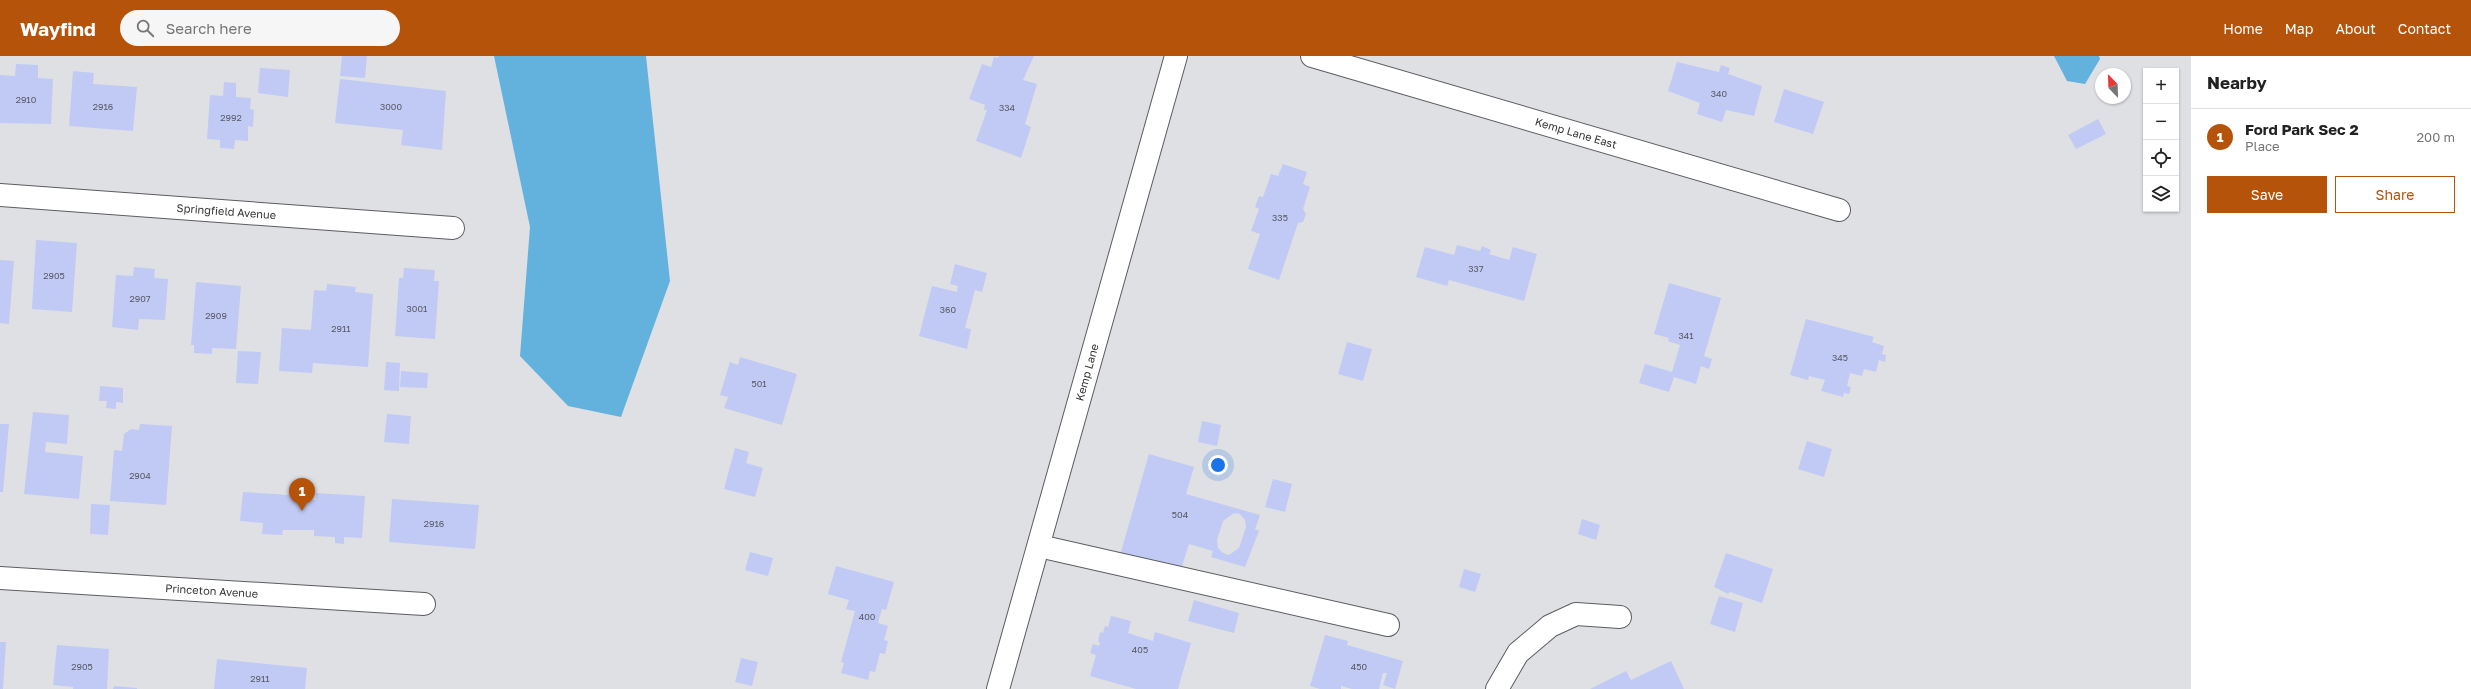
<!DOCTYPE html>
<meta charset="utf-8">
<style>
body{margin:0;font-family:"Golos Text",sans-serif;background:#f6f6f6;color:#222}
.controls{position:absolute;right:12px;top:12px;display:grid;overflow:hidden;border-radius:0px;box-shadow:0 1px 3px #0004}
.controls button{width:36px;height:36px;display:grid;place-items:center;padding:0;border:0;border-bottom:1px solid #e0e0e0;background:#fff;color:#222;font:20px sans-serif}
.compass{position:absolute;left:2095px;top:12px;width:36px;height:36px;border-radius:50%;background:#fff;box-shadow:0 1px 3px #0004;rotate:337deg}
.you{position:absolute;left:1218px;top:409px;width:14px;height:14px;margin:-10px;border:3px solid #fff;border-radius:50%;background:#1a73e8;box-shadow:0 0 0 6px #1a73e833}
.badge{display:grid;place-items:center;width:26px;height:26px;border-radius:50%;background:#b45309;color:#fff;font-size:13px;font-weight:700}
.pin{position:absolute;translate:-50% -33px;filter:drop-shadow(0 1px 2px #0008)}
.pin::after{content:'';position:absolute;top:21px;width:14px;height:12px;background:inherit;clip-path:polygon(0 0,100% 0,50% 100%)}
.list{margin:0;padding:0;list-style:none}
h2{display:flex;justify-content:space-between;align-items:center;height:52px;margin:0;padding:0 16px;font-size:17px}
h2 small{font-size:13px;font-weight:400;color:#767676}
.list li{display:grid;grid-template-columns:26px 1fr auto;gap:12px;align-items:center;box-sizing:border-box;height:56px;padding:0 16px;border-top:1px solid #e0e0e0}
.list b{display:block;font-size:15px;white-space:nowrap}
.list p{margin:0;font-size:13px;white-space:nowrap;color:#767676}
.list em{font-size:13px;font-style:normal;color:#767676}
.actions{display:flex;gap:8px;padding:12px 16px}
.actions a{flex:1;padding:9px 0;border:1px solid #b45309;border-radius:0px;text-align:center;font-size:14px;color:#b45309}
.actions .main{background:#b45309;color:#fff}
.icon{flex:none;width:22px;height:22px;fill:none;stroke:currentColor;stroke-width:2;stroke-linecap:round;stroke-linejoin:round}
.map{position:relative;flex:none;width:2191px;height:633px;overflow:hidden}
header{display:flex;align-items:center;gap:24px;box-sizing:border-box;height:56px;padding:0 20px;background:#b45309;color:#fff}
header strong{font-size:19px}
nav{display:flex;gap:22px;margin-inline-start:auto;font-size:14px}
.search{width:280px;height:36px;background:#f6f6f6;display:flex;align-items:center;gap:10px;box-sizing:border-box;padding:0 14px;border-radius:22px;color:#767676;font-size:15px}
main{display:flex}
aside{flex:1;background:#fff}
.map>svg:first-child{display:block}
</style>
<header>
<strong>Wayfind</strong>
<div class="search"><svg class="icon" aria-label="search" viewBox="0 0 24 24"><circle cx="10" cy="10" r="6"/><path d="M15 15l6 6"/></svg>Search here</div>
<nav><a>Home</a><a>Map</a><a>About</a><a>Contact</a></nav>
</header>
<main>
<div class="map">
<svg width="2191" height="633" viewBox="0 0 2191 633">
<rect width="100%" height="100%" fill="#dfe0e4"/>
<g fill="#63b2dd">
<path d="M494 0H646L670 225 621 361 568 350 520 300 530 171Z"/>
<path d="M2054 0H2099L2100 3 2085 28 2067 25Z"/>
</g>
<g fill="#c1caf4" fill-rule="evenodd">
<path d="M342 0H367L365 22 340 20Z"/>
<path d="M999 0H1034L1023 24 1037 28 1025 68 1031 71 1021 102 976 85 987 54H984L985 49 969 43 982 8 991 11 994 1 998 2Z"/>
<path d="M1677 6 1719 16 1721 9 1730 12 1728 18 1762 30 1754 60 1726 54 1722 66 1697 58 1700 47 1668 35Z"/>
<path d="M16 8 38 9V22L53 23 51 68 0 67V19L15 20Z"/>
<path d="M260 12 290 14 288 41 258 37Z"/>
<path d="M73 15 94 17 93 28 137 31 133 75 69 70Z"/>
<path d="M340 23 446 35 442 94 401 89 403 74 335 67Z"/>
<path d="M224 26 236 27V41L251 42 250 53 254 54 253 71 248 70V85L235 84 234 93 220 92V84L207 83 210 39 223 40Z"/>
<path d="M1784 33 1824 46 1813 78 1774 66Z"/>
<path d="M2098 63 2106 78 2076 93 2068 79Z"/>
<path d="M1283 108 1307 116 1303 128 1310 131 1303 153 1306 158 1303 166 1298 167 1279 224 1248 213 1260 178 1251 175 1259 153 1255 151 1259 140 1263 141 1271 118 1278 120Z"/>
<path d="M36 184 77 187 72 256 32 253Z"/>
<path d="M1457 189 1480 195 1482 190 1491 194 1489 198 1509 204 1513 191 1537 198 1524 245 1449 224 1447 230 1416 221 1425 191 1454 199Z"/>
<path d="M0 204 14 205 9 268 0 267Z"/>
<path d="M955 208 987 217 982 236 975 234 965 272 971 273 967 293 919 280 932 230 957 236 958 230 950 228Z"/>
<path d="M134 211 155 213 154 222 168 223 165 264 139 263 138 274 112 271 116 219 133 220Z"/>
<path d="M404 212 435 214 434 225H439L435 283 395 280 399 222H403Z"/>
<path d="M196 226 241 230 236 293 212 292V298L194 297V289H191Z"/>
<path d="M1669 227 1721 242 1704 300 1712 303 1709 313 1701 310 1696 328 1674 321 1669 336 1639 327 1645 308 1672 316 1680 289 1668 285 1669 282 1654 278Z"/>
<path d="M327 228 356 231 355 236 373 238 368 311 313 307 312 317 279 315 282 272 311 274 314 234 326 235Z"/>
<path d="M1806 263 1874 281 1872 286 1884 290 1882 298 1886 299 1885 306 1879 304 1876 316 1864 313 1862 320 1850 317 1847 330 1851 331 1849 338 1844 337 1843 341 1821 335 1825 324 1809 320 1808 324 1790 319Z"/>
<path d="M1347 286 1372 293 1363 325 1338 318Z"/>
<path d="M238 295 261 296 258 328 236 327Z"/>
<path d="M740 301 797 318 782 369 724 352 728 341 720 339 730 306 738 309Z"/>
<path d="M386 306 400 307 399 335 384 334Z"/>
<path d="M401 315 428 317 427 332 400 331Z"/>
<path d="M100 330 123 332V347L116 346V353L106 352 107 345H99Z"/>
<path d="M33 356 69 359 67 388 46 386 45 396 83 400 79 443 24 438Z"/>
<path d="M387 358 411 360 409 388 384 386Z"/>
<path d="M1202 365 1221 369 1217 390 1198 386Z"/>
<path d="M0 368H9L3 436H0Z"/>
<path d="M140 368 172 370 166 449 110 445 114 394 122 395 124 378 131 373 139 374Z"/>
<path d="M1807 385 1832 393 1824 421 1798 413Z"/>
<path d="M735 392 749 396 746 407 763 412 755 441 724 433Z"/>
<path d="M1149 398 1194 411 1186 438 1260 459 1255 473 1259 475 1245 511 1211 501 1213 495 1189 488 1179 520 1119 503ZM1234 457 1240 458 1245 464 1246 471 1239 492 1229 499 1223 497 1218 492 1217 484 1223 465Z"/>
<path d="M1273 423 1292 428 1285 456 1265 451Z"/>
<path d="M243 436 305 440 304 443 316 444V437L365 440 362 482 344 481V488L335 487V481L314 480V474H283L282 479 262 478 263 467 240 465Z"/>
<path d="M392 443 479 449 475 493 389 486Z"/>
<path d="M91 448 110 449 108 479 90 478Z"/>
<path d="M1582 463 1600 469 1596 484 1578 478Z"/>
<path d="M750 496 773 502 768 520 745 514Z"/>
<path d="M1726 497 1773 513 1762 547 1730 536 1728 538 1714 531Z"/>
<path d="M836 510 894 526 886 554 882 553 878 567 888 570 884 584 888 585 885 598 880 597 875 616 870 615 868 624 841 617 844 607 841 606 855 555 846 553 849 544 828 538Z"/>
<path d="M1464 513 1481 518 1475 536 1459 531Z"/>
<path d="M1719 540 1743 547 1735 576 1710 568Z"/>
<path d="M1194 544 1239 557 1234 577 1188 565Z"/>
<path d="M1111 560 1131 565 1128 577 1153 585 1155 576 1191 587 1178 633H1136L1090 620 1096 599 1090 597 1093 588 1099 590 1100 586H1098L1100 576 1103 577 1105 570 1108 571Z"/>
<path d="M1325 579 1348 585 1347 589 1403 605 1395 633 1383 629 1387 617H1383L1379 633H1352L1341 630V633H1320L1310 630Z"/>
<path d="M0 586H6L3 633H0Z"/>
<path d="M57 589 109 593 107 633H73V631L53 629Z"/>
<path d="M741 602 758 606 752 630 735 626Z"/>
<path d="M217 603 307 612 305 633H214Z"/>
<path d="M1671 605 1684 633H1590L1626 615 1631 624Z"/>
<path d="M114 630 137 632V633H113Z"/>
</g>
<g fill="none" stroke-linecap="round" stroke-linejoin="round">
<g stroke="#5c5d61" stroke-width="24">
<g id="minor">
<path id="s1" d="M1312 0 1839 154"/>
<path id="s2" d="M0 139 453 172"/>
<path d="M1039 490 1388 569"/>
<path id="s3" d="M0 522 424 548"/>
<path id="s4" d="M998 633 1176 0"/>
<path d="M1497 633 1518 597 1550 570 1576 558 1620 561"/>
</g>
</g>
<use href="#minor" stroke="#fff" stroke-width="22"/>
</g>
<g text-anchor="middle" stroke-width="3" stroke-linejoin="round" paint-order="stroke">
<g font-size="9" fill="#585a66">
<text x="1719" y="41">340</text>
<text x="26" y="47">2910</text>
<text x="103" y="54">2916</text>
<text x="391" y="54">3000</text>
<text x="1007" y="55">334</text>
<text x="231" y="65">2992</text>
<text x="1280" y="165">335</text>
<text x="1476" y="216">337</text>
<text x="54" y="223">2905</text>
<text x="140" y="246">2907</text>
<text x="417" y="256">3001</text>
<text x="948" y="257">360</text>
<text x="216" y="263">2909</text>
<text x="341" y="276">2911</text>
<text x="1686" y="283">341</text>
<text x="1840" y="305">345</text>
<text x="759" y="331">501</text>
<text x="140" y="423">2904</text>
<text x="1180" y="462">504</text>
<text x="434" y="471">2916</text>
<text x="867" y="564">400</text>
<text x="1140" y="597">405</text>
<text x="82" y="614">2905</text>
<text x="1359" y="614">450</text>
<text x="260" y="626">2911</text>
</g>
<g font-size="11" fill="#353537" stroke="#fff">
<text dy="4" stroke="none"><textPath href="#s1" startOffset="275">Kemp Lane East</textPath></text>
<text dy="4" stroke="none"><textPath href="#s2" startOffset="227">Springfield Avenue</textPath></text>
<text dy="4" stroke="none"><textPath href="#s4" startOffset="329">Kemp Lane</textPath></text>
<text dy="4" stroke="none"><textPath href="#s3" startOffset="212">Princeton Avenue</textPath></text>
</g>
</g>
</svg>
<div class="controls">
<button>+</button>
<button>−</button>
<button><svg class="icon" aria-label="locate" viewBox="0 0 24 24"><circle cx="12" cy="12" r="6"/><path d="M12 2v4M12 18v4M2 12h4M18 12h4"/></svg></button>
<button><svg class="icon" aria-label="layers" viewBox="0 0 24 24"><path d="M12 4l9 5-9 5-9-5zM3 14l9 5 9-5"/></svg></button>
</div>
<svg class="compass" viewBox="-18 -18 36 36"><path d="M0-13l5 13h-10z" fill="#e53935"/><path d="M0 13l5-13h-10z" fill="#767676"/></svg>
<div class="you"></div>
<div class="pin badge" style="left:302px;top:455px">1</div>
</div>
<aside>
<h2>Nearby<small></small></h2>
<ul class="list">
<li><span class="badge">1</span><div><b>Ford Park Sec 2</b><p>Place</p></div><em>200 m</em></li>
</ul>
<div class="actions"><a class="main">Save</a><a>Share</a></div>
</aside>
</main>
